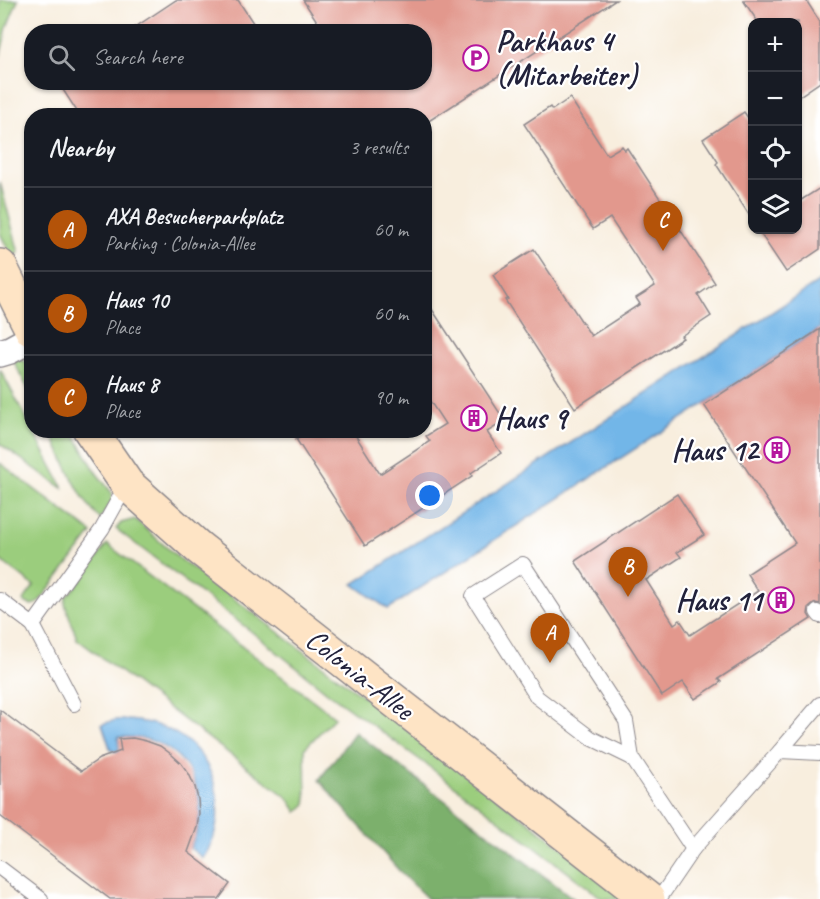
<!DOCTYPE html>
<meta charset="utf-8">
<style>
body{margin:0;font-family:Caveat,sans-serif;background:#242831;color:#f1f3f6}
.controls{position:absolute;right:18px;top:18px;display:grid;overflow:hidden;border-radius:12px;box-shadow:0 2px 4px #0004}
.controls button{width:54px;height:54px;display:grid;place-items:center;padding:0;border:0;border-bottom:2px solid #363941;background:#171b24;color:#f1f3f6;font:30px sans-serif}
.you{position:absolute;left:430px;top:496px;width:21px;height:21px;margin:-15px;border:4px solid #fff;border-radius:50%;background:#1a73e8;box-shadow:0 0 0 9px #1a73e833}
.badge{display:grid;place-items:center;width:39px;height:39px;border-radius:50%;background:#b45309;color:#fff;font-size:20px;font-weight:700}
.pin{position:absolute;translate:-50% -50px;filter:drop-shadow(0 2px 3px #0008)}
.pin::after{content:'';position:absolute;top:32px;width:21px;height:18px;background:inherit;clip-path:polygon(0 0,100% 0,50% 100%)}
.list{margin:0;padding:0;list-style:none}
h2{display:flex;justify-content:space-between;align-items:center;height:78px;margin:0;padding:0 24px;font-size:26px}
h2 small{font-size:20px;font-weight:400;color:#9ea1a6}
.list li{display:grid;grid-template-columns:39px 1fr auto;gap:18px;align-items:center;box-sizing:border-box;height:84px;padding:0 24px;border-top:2px solid #363941}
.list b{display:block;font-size:22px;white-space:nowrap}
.list p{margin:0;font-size:20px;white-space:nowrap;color:#9ea1a6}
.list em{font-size:20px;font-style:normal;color:#9ea1a6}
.icon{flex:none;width:33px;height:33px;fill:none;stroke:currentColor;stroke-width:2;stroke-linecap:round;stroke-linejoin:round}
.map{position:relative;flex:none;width:820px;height:899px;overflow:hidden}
.search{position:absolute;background:#171b24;box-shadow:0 2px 4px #0004;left:24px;top:24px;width:408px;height:66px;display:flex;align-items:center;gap:15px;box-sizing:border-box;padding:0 21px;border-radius:24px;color:#9ea1a6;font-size:22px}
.panel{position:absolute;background:#171b24;box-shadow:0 2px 4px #0004;left:24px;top:108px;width:408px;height:330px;border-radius:24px}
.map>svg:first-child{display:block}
</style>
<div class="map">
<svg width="820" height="899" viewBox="0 0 820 899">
<rect width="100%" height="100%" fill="#fff"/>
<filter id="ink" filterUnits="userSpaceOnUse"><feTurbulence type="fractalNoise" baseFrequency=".0167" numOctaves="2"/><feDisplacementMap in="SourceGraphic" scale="12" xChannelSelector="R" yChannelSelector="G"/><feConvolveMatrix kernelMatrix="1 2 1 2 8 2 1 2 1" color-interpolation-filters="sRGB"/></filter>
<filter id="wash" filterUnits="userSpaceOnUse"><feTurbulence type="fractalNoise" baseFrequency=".008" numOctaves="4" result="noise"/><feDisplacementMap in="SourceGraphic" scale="24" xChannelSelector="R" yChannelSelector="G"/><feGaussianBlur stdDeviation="1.35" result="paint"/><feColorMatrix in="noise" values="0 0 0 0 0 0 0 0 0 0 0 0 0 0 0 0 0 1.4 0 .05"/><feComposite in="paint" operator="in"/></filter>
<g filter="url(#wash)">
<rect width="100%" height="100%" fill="#f8eede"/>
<g fill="#9bcd7d" stroke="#5e785c" stroke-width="1.5">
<path d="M0 0H18L7 27 0 57Z"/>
<path d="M0 182 19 253 11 256 0 233Z"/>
<path d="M12 358 20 359 31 365V395Z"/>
<path d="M0 369 31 427 32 430 33 431 64 489 0 444Z"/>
<path d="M50 431H72L98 475 112 493V501L100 519C77 496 64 459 50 431Z"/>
<path d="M0 463 92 533 42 598 36 604 30 605 23 601 34 586 0 560Z"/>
<path d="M135 519 176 556 244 606 630 899H603L423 762 331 695 248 629 116 529 121 523Z"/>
<path d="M107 544 335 717 305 748 306 804 297 812 288 798 77 639 65 604 66 597 81 581Z"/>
</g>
<path fill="#7cb06c" stroke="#4f6954" stroke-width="1.5" d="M355 732 574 899H428L403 875 319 780Z"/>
<g fill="#72b6e8" stroke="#4a6c92" stroke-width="1.5">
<path d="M820 281V329L388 609 353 584Z"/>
<path d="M116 720C140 719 163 724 183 738 220 764 229 821 203 858L190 848C212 805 195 752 146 739 136 737 127 737 118 737L119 751H111L102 724Z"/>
</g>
<g id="blocks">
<g fill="#e2988d">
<path d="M176 0H238L259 32H128Z"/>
<path d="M303 0H616L424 124V116H80L58 82H424V32H324Z"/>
<path d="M743 0H806L820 22V82L798 97V22H758Z"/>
<path d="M570 98 607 155 622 146 625 150 627 148 715 283 698 295 711 316 681 336 683 338 575 408 505 300 508 299 493 275 534 249 591 336 640 304 636 298 655 286 610 218 593 229 524 124 550 107 552 110Z"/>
<path d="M744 112 753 125V221L716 164 718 162 703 139Z"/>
<path d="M820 188V249L786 272 758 230H798V202Z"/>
<path d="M424 297 505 421 487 432 501 453 471 473 472 476 365 546 296 439 310 430H352L380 474 430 441 426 436 445 424 424 392Z"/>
<path d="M820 329V604L815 603 809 608 808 614 811 619 718 679 721 682 695 699 683 682 662 696 575 561 677 494 704 535 677 552 681 557 646 580 674 624 680 620 690 635 758 591 747 574 795 543 704 405Z"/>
<path d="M0 710 81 771 99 759 121 751 119 739 133 738 146 741 160 746 171 754 181 763 189 774 195 787 198 799 199 814 197 827 188 852 230 884 219 899H110L0 816Z"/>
</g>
</g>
</g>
<g filter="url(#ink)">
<use href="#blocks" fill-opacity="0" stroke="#8d888c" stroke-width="1.5"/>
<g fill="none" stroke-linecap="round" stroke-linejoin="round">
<g stroke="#8d888c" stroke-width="16">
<g id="service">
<path d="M0 600 33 625 102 529 127 484"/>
<path d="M817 612 820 616"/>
<path d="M33 625 74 704"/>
<path d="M780 751 820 704"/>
<path d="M632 758 626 721 523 564 473 596 537 697 591 738 632 758 693 849 659 899"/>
<path d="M693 849 780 751 820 753"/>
<path d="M0 868 41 899"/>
</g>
</g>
<g stroke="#8d888c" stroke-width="30">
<path id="minor" d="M0 353 10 350 32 338"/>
</g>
<g stroke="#8d888c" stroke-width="36">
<g id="secondary">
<path d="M0 266 32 330"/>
<path d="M90 430 127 484 199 548 648 899"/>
</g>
</g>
<use href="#service" stroke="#fff" stroke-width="14"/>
<use href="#minor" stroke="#fff" stroke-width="27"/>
<use href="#secondary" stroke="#fee4c5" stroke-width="33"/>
</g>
</g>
<defs>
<g id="parking-ring" transform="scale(1.35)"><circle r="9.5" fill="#fff" stroke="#b5179e" stroke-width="1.5"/><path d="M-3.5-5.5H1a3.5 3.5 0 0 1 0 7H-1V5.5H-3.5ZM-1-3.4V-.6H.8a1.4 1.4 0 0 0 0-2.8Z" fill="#b5179e"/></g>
<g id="building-ring" transform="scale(1.35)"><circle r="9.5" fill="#fff" stroke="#b5179e" stroke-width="1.5"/><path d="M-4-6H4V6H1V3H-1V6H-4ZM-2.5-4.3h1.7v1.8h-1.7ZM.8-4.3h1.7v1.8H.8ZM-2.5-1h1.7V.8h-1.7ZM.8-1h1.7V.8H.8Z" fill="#b5179e"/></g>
</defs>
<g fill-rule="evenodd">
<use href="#parking-ring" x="476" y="58"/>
<use href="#building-ring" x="474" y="418"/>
<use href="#building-ring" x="777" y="450"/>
<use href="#building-ring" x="781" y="600"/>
</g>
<g text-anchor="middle" stroke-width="4.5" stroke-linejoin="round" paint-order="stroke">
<g font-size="30" font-weight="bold" fill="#22223b" stroke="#fff" text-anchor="start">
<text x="496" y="51">Parkhaus 4<tspan x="496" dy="34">(Mitarbeiter)</tspan></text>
<text x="494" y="428">Haus 9</text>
<text x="758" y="460" text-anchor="end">Haus 12</text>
<text x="762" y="610" text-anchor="end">Haus 11</text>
</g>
<g font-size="30" fill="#22223b" stroke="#fff">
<text transform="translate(360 674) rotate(38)" y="10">Colonia-Allee</text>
</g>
</g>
</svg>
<div class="controls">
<button>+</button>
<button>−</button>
<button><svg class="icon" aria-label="locate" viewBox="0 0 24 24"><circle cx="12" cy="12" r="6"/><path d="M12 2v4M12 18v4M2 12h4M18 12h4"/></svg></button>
<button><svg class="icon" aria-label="layers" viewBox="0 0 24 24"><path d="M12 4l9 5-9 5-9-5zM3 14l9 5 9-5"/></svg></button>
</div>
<div class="you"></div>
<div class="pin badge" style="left:550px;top:663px">A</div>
<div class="pin badge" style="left:628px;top:597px">B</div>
<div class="pin badge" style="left:663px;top:251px">C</div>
<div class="search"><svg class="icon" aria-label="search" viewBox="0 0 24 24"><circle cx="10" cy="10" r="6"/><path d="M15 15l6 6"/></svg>Search here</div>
<section class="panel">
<h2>Nearby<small>3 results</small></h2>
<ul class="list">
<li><span class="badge">A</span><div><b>AXA Besucherparkplatz</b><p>Parking · Colonia-Allee</p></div><em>60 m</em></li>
<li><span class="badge">B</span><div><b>Haus 10</b><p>Place</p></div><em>60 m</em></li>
<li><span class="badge">C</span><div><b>Haus 8</b><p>Place</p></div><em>90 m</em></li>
</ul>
</section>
</div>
